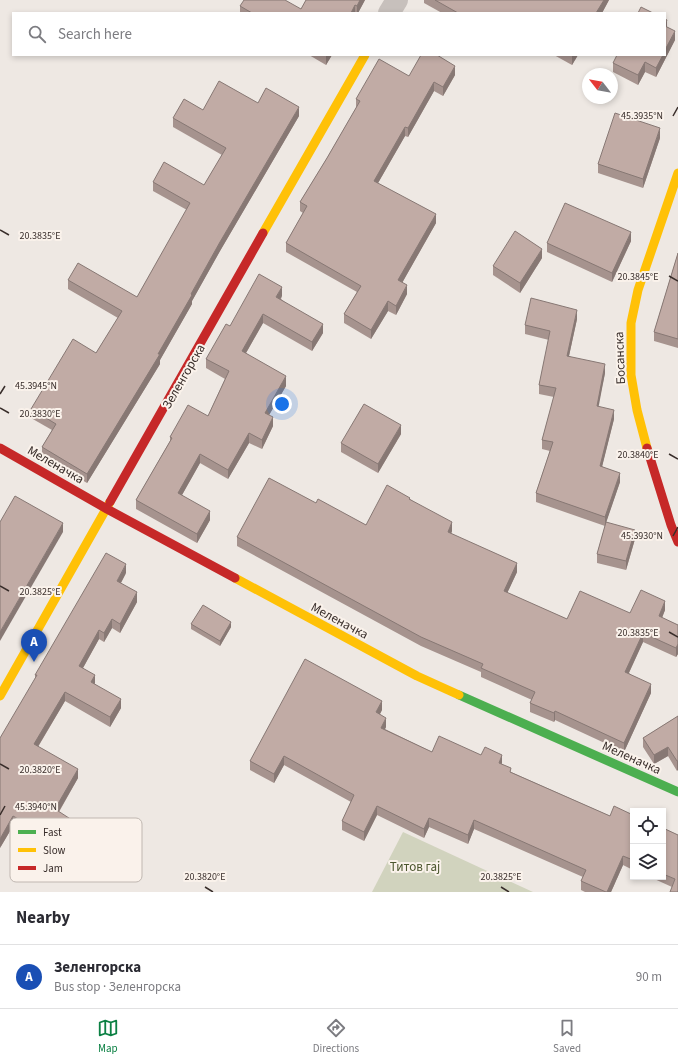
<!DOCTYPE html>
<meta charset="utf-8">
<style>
body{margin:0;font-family:"Source Sans 3",sans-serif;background:#f7f7f7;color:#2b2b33}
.controls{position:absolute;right:12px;bottom:12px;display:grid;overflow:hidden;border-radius:0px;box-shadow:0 2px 6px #0003}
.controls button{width:36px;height:36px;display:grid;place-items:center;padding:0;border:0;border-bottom:1px solid #e1e1e2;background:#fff;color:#2b2b33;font:20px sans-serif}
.compass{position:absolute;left:582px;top:68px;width:36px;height:36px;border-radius:50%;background:#fff;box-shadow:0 2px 6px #0003;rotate:301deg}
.you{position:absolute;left:282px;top:404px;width:14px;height:14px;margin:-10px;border:3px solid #fff;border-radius:50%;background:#1a73e8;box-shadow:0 0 0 6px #1a73e833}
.badge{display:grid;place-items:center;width:26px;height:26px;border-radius:50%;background:#0b8043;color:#fff;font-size:13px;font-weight:700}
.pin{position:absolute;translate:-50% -33px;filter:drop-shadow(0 1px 2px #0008)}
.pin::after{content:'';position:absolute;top:21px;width:14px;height:12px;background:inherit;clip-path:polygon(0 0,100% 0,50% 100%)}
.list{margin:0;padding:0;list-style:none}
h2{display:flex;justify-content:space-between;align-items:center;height:52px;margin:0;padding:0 16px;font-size:17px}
h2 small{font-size:13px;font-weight:400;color:#7c7c81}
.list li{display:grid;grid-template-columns:26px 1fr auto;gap:12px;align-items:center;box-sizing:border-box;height:64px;padding:0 16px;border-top:1px solid #e1e1e2}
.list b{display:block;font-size:15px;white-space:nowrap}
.list p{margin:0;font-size:13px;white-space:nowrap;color:#7c7c81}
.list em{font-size:13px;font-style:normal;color:#7c7c81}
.icon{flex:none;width:22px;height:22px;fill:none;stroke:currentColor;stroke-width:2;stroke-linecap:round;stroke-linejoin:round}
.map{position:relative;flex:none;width:678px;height:892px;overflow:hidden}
.search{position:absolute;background:#fff;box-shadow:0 2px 6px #0003;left:12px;right:12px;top:12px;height:44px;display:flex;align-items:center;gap:10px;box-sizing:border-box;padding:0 14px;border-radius:0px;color:#7c7c81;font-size:15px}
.sheet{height:116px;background:#fff}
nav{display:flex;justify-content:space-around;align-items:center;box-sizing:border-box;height:56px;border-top:1px solid #e1e1e2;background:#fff;font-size:11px;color:#7c7c81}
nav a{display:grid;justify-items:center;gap:2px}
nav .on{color:#0b8043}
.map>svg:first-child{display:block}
</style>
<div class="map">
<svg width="678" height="892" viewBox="0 0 678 892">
<rect width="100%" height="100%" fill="#eee8e3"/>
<path fill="#d1d3be" d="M403 832 533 892H372Z"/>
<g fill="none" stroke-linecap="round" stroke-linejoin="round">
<path stroke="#c7c0bc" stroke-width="22" d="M389 13 397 0"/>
<path stroke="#4caf50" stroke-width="9" d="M459 695 678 792"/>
<g stroke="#ffc107" stroke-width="9">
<path d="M263 233 365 55"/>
<path d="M647 448 637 410 631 375V323L638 290 678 173"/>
<path d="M235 578 417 676 459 695"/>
<path d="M0 696 110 502"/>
</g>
<g stroke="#c62828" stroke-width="9">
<path d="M0 448 107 509 235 578"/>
<path d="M647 448 671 525 678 542"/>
<path d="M110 502 263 233"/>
</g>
</g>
<g fill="#a6938e">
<path d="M306 0H365L358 13H240V6L301 9Z"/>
<path d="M424 0H609L602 13H442L424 3Z"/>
<path d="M667 27 675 40 656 77 645 72 638 85 613 72V63Z"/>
<path d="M309 55H332L326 65Z"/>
<path d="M554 55H578L572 65Z"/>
<path d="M455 75 443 96 434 91 408 137 405 136 378 183 436 223 402 283 407 294 396 315 388 311 371 339 344 323V314L357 292 286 252V243L303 213 300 211V202L327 158 356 108V99L409 76Z"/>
<path d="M258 103 299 116 220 251 192 301V304L160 360V364L87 483 42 456V447L52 430 31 418V409L96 353 118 318 68 289V280L137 297 187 210 153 191V182L204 185 222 155 173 127V118L203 110Z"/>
<path d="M660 138 643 188 598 173V164Z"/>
<path d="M631 241 612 282 547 252V243Z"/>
<path d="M678 253V348L654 341V332Z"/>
<path d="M542 258 520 293 493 275V266Z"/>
<path d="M282 296 281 299 323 333 312 351 263 323 246 353 286 386 269 415 273 426 262 449 249 443 228 479 200 463 182 495 210 520 197 543 136 509V500L170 441V437L208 416 225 379 206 368V359L230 326Z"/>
<path d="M577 319 569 356 605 373 598 406 614 419 602 466 620 482 606 522 635 539 626 570 597 563V554L605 526 536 502V493L550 451 542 449V440L554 397 539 394V385L549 340 525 334V325Z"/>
<path d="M401 434 378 473 341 452V443Z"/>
<path d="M410 499 452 531 451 534 517 572 507 593 567 619 665 610 662 618 678 625V654L676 657 643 642 629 673 651 693 624 752 555 720 554 722 530 712V703L532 700 481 677V672L421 646 237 546V537L316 503 366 525Z"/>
<path d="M126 573 121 583 137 602 120 633 112 628 104 642 99 639 83 668 95 684 121 708 110 727 65 701 38 747 78 778 59 812 115 852 103 874 13 826 0 848 35 678V675Z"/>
<path d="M191 624 231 627 220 646 191 629Z"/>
<path d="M382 710 380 714 386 727 385 729 432 752 481 755 502 764 511 772 610 816 633 815V870L623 865 611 892H585L581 890V881L583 877 474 829 468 844 429 827 424 838 377 815 364 841 342 830V821L351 802 284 765 274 783 250 770V761Z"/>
<path d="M678 716 677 771 668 756 654 764 643 747V738Z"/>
<path d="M663 828 678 835V892L672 887 650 877H663Z"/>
</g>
<g fill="#877874">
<path d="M360 0H365L358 13H357V6Z"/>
<path d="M604 0H609L602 13H596Z"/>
<path d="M355 5V13H351Z"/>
<path d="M667 20V29L665 33V24Z"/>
<path d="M675 31V40L656 77V68L663 55H665V50Z"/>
<path d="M327 55H332L326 65V56Z"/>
<path d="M573 55H578L572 65V56Z"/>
<path d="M645 62V72L638 85V75Z"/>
<path d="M455 66V75L443 96V87Z"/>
<path d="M434 82V91L408 137V128Z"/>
<path d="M299 107V116L220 251 192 301V304L160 360V364L87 483V474L158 354 220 242Z"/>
<path d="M405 127V136L374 190V181Z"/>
<path d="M660 128V138L643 188V179Z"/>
<path d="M436 214V223L398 290V280Z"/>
<path d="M631 232V241L612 282V273Z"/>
<path d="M542 249V258L520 293V283Z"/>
<path d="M407 285V294L396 315V306Z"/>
<path d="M282 287V296L276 306V297Z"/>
<path d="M388 301V311L371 339V330Z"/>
<path d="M577 310V319L567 365V356Z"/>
<path d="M263 314V323L242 360V351Z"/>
<path d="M323 324V333L312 351V342Z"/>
<path d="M605 364V373L597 415V406Z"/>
<path d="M286 376V386L265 422V413Z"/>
<path d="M614 410V419L600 475V466Z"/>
<path d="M273 417V426L262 449V440Z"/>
<path d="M401 425V434L378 473V464Z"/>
<path d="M249 433V443L228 479V470Z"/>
<path d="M200 454V463L178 502V493Z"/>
<path d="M620 473V482L605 526V517Z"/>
<path d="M210 511V520L197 543V534Z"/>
<path d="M452 522V531L448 541V532Z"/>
<path d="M63 523V532L0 641V632Z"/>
<path d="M635 530V539L626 570V561Z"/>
<path d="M517 563V572L504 600V591Z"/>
<path d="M126 564V573L117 590V581Z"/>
<path d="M137 592V602L120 633V624Z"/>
<path d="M665 601V610L659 625V616Z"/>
<path d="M112 619V628L104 642V633Z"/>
<path d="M231 622V627L220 646V641Z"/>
<path d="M99 630V639L79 675V666Z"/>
<path d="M643 633V642L625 681V672Z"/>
<path d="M678 644V654L676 657V648Z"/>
<path d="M95 675V684L91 682Z"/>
<path d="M651 684V693L624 752V743Z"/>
<path d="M65 692V701L34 753V744Z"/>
<path d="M121 699V708L110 727V717Z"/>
<path d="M382 701V710L376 721V712Z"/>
<path d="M555 711V720L554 722V713Z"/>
<path d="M386 718V727L381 737V728Z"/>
<path d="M668 747V756L654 764V755Z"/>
<path d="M502 755V764L499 763Z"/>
<path d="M284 756V765L274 783V774Z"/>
<path d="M677 761H678V770L677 771Z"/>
<path d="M78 769V778L55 818V809Z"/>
<path d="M377 806V815L364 841V832Z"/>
<path d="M13 816V826L0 848V839Z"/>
<path d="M429 818V827L424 838V829Z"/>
<path d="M474 820V829L468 844V835Z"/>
<path d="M115 843V852L103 874V865Z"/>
<path d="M623 856V865L611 892H607Z"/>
</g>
<g fill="#c1aba5" stroke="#877874">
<path d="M244 0H285L301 9 306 0H360L357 6 355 5 351 13H252L240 6Z"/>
<path d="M435 0H604L596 13H458Z"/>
<path d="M641 7 653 13H638Z"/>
<path d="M665 19 667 20 665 24Z"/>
<path d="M665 26 675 31 665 50Z"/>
<path d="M421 55H437L455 66 443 87 434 82 408 128 405 127 374 181 436 214 398 280 407 285 396 306 388 301 371 330 344 314 361 286 286 243 307 206 300 202 327 158 360 101 356 99 379 59 409 76Z"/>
<path d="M617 55H663L656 68 645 62 638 75 613 63Z"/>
<path d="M219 81 258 103 266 88 299 107 220 242 191 294 192 295 158 354H160L87 474 42 447 56 424 31 409 73 339 96 353 122 311 68 280 78 263 137 297 190 203 153 182 164 162 204 185 226 148 173 118 184 99 203 110Z"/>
<path d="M615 113 660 128 643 179 598 164Z"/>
<path d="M565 203 631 232 612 273 547 243Z"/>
<path d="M515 231 542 249 520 283 493 266Z"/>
<path d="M678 253V339L654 332Z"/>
<path d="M259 274 282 287 276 297 323 324 312 342 263 314 242 351 286 376 265 413 273 417 262 440 249 433 228 470 200 454 178 493 210 511 197 534 136 500 172 438 170 437 188 405 208 416 229 371 206 359 226 324 230 326Z"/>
<path d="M531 298 577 310 567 356 605 364 597 406 614 410 600 466 620 473 605 517 536 493 553 442 542 440 556 388 539 385 550 331 525 325Z"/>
<path d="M364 404 401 425 378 464 341 443Z"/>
<path d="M269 478 316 503 318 499 366 525 387 485 410 498 409 499 452 522 448 532 517 563 504 591 567 619 580 591 630 613 641 590 665 601 659 616 678 625V644L676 648 643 633 625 672 651 684 624 743 555 711 554 713 530 703 535 692 481 668 483 664 421 637 237 537Z"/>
<path d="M15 496 63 523 0 632V522Z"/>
<path d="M606 522 635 530 626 561 597 554Z"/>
<path d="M106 553 126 564 117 581 137 592 120 624 112 619 104 633 99 630 79 666 95 675 91 682 121 699 110 717 65 692 34 744 78 769 55 809 72 820 115 843 103 865 13 816 0 839V738L37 675H35Z"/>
<path d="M203 605 231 622 220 641 191 624Z"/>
<path d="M305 659 382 701 376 712 386 718 381 728 432 752 439 736 481 755 485 747 502 755 499 763 511 768 510 772 610 816 614 806 633 815V860L623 856 607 892H606L581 881 586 870 474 820 468 835 429 818 424 829 377 806 364 832 342 821 354 795 284 756 274 774 250 761Z"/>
<path d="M678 716V761H677L668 747 654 755 643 738Z"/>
<path d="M663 828 678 835V892H670L675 879 663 874Z"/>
</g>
<path fill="none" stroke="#382d2a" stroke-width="1.5" d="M673 116 678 107M0 230 9 235M669 276 678 281M0 394 5 386M0 408 9 413M669 454 678 459M673 536 678 527M0 586 9 591M669 632 678 637M0 764 9 769M0 815 5 806M205 887 213 892M501 887 509 892"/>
<g text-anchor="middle" stroke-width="4" stroke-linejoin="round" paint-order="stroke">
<g font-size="13" fill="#382d2a" stroke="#faf2eb">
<text transform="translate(619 358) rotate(-92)" y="5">Босанска</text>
<text transform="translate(183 376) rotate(-60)" y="5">Зеленгорска</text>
<text transform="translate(56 464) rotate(30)" y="5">Меленачка</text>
<text transform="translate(340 620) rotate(28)" y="5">Меленачка</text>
<text transform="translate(632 757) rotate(24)" y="5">Меленачка</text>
</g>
<g font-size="13" fill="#4b562e" stroke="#faf2eb">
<text x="415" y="871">Титов гај</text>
</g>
</g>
<rect x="10" y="818" width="132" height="64" rx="6" fill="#faf2eb" stroke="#c0b7b1" stroke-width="1"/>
<rect x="18" y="830" width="18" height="4" fill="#4caf50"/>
<rect x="18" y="848" width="18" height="4" fill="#ffc107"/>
<rect x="18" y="866" width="18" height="4" fill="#c62828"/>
<g font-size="11" fill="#382d2a">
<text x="43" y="836">Fast</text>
<text x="43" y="854">Slow</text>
<text x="43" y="872">Jam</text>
</g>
<g font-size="10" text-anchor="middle" fill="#382d2a" stroke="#faf2eb" stroke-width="4" stroke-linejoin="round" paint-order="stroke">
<text x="642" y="119">45.3935°N</text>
<text x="40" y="239">20.3835°E</text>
<text x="638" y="280">20.3845°E</text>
<text x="36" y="389">45.3945°N</text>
<text x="40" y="417">20.3830°E</text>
<text x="638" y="458">20.3840°E</text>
<text x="642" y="539">45.3930°N</text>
<text x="40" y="595">20.3825°E</text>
<text x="638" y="636">20.3835°E</text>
<text x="40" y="773">20.3820°E</text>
<text x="36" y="810">45.3940°N</text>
<text x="205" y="880">20.3820°E</text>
<text x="501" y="880">20.3825°E</text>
</g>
</svg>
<div class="controls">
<button><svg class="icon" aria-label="locate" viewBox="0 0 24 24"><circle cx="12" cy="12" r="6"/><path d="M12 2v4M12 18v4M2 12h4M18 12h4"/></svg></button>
<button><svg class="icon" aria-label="layers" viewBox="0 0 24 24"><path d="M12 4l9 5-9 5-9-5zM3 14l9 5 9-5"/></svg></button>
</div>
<svg class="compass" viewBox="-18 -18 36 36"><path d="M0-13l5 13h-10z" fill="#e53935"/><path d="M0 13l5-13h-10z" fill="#7c7c81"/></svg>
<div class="you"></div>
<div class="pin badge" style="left:34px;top:662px;background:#1a4fb4">A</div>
<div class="search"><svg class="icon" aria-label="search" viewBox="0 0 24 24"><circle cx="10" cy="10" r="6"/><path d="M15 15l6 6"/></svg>Search here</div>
</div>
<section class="sheet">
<h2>Nearby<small></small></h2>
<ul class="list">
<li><span class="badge" style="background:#1a4fb4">A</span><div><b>Зеленгорска</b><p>Bus stop · Зеленгорска</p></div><em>90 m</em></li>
</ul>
</section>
<nav>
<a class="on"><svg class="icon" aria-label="map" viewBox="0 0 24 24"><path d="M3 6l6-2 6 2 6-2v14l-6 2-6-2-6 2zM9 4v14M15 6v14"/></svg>Map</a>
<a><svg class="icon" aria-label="directions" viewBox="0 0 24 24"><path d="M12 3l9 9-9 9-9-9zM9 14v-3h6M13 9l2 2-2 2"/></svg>Directions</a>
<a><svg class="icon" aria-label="saved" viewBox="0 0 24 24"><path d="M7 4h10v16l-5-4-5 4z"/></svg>Saved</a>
</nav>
